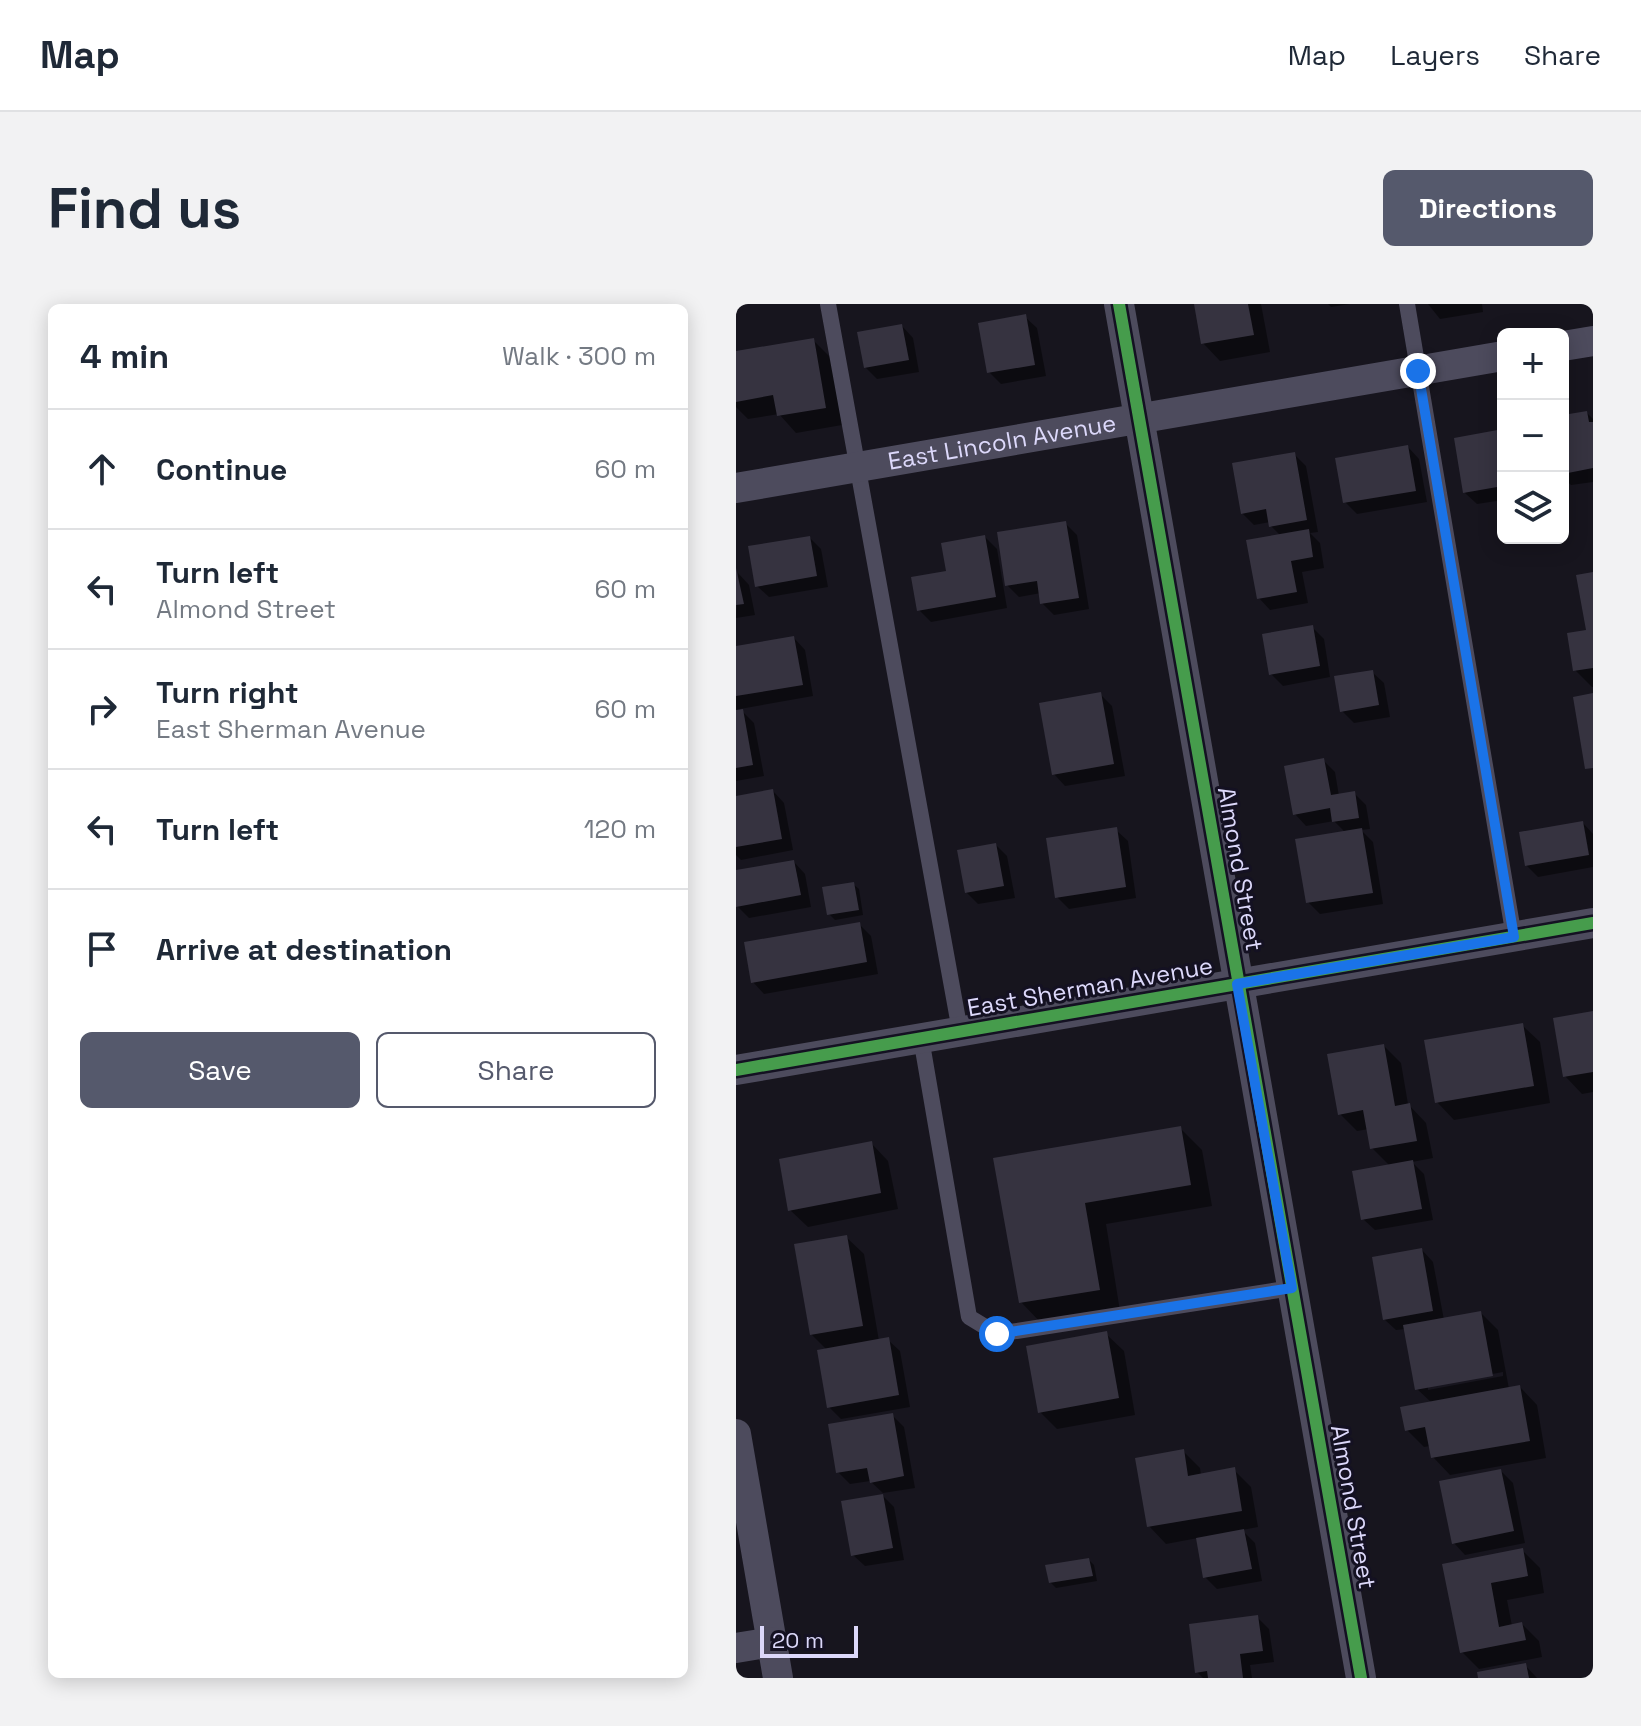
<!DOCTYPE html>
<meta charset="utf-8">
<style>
body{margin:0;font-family:"Space Grotesk",sans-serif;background:#f2f2f3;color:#1f2937}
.controls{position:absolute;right:24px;top:24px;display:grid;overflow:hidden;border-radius:12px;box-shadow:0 4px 20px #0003}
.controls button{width:72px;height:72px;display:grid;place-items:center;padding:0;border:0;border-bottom:2px solid #e0e1e3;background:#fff;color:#1f2937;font:40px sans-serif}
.scale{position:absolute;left:24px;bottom:20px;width:98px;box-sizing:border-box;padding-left:8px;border:4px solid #dcd8fa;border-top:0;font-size:22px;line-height:28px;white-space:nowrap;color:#dcd8fa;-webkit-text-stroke:6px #141122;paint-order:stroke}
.stop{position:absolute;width:24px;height:24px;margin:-18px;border:6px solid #1a73e8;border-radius:50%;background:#fff}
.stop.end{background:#1a73e8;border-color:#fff;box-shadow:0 2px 8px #0008}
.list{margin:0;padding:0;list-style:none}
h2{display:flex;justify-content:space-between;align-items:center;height:104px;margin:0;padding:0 32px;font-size:34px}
h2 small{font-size:26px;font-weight:400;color:#747a83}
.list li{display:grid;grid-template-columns:52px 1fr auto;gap:24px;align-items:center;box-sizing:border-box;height:120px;padding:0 32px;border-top:2px solid #e0e1e3}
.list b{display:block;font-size:30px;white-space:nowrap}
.list p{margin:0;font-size:26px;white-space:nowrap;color:#747a83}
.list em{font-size:26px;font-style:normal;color:#747a83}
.actions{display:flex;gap:16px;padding:24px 32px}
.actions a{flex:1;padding:18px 0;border:2px solid #55596c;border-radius:12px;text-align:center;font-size:28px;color:#55596c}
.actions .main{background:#55596c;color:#fff}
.icon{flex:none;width:44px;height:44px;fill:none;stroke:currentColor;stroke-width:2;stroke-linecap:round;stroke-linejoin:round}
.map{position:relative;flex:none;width:857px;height:1374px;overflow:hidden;border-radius:12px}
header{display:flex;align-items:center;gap:48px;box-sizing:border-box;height:112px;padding:0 40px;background:#fff;border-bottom:2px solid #e0e1e3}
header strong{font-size:38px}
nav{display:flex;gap:44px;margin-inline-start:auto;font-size:28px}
.intro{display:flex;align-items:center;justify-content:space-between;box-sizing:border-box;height:192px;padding:0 48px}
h1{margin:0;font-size:56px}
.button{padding:20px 36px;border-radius:12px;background:#55596c;color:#fff;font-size:28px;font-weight:700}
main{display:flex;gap:48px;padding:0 48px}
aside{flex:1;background:#fff;border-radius:12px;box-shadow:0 4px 20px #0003}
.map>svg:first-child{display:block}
</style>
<header>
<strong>Map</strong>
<nav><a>Map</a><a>Layers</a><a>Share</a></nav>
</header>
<div class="intro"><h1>Find us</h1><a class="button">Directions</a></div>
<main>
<aside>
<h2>4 min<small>Walk · 300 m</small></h2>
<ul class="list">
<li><svg class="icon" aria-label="ahead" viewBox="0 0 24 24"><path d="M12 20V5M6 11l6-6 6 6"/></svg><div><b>Continue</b></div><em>60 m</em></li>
<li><svg class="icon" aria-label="left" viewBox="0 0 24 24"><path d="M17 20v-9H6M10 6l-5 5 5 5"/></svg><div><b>Turn left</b><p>Almond Street</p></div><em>60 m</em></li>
<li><svg class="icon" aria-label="right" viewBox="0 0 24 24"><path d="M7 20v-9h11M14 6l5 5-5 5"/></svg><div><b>Turn right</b><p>East Sherman Avenue</p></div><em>60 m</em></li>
<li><svg class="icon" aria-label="left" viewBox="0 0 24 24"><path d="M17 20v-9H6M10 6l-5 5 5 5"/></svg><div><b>Turn left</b></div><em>120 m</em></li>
<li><svg class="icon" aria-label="arrive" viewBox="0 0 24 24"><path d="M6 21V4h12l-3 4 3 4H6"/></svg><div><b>Arrive at destination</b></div></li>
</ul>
<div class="actions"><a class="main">Save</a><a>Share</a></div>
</aside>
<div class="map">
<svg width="857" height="1374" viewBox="0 0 857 1374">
<rect width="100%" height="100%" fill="#17151e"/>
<g fill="#0007" fill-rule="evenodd">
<path d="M460 0H525L534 48 484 57 467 39Z"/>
<path d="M592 0H614L595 3Z"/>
<path d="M692 0H746L747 8 704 15Z"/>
<path d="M289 13 301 24 310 72 265 80 253 68Z"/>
<path d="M166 22 177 34 183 68 141 75 129 63Z"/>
<path d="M78 37 95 54 106 121 60 129 43 110 12 115 0 103V49Z"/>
<path d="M851 109 857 115V178L835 181 827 174V113Z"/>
<path d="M767 127V196L741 200 729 189Z"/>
<path d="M672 143 683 155 691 198 621 210 609 198Z"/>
<path d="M558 150 570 162 582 228 574 229 584 239 588 264 566 268 572 299 534 306 523 294 545 232 535 222 534 218 518 221 506 209Z"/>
<path d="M329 219 341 231 353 305 318 311 306 299 305 289 283 293 271 281Z"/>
<path d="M249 233 261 245 271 304 195 318 183 306Z"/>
<path d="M74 234 85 245 92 283 33 293 21 282Z"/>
<path d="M2 269 13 281 19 311 0 314Z"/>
<path d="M857 270V383H856L839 366 852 328Z"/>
<path d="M576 323 588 335 594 373 547 382 535 370Z"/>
<path d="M58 334 69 346 77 392 4 405 18 419 28 472 0 477V344Z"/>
<path d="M636 368 648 379 654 413 618 419 606 407Z"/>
<path d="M365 391 376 402 389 472 329 482 318 470Z"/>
<path d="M588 457 599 468 603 492 618 489 630 501 634 525 625 526 637 538 647 600 584 610 572 598 610 529 598 517 570 522 559 510Z"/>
<path d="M37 487 48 499 57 546 5 556 0 551V494Z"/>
<path d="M847 519 857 530V563L802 573 790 561Z"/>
<path d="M380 526 392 537 400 594 333 605 321 593Z"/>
<path d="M260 541 271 552 279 594 242 600 230 588Z"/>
<path d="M58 558 69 570 75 603 13 614 1 602 0 568Z"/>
<path d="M117 580 123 585 127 611 99 616 93 610Z"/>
<path d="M123 620 135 632 142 670 28 690 17 678Z"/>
<path d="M857 709V788L846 790 829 772Z"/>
<path d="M786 721 804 738 814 799 718 816 701 798Z"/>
<path d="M648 742 665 759 672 800 690 819 697 854 676 858 688 870 697 916 639 926 627 915 654 862 636 844 633 825 621 827 604 810Z"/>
<path d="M444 824 466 846 476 902 370 920 384 1007 306 1020 285 998 260 856Z"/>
<path d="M135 839 152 857 162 905 72 923 54 906Z"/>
<path d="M110 933 128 950 143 1037 152 1036 164 1047 174 1103 105 1115 93 1103 91 1046 75 1030Z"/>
<path d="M686 946 697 958 708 1016 745 1009 762 1026 773 1085 784 1083 801 1101 810 1154 714 1171 697 1153 694 1142 688 1143 671 1126 696 1099 681 1085 670 1025 660 1026 648 1015ZM767 1068V1072L692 1086V1082Z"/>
<path d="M370 1030 388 1047 399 1111 321 1125 304 1108Z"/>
<path d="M156 1111 168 1123 179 1184 147 1189 134 1177 114 1180 102 1168Z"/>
<path d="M447 1147 464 1164 465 1171 498 1166 515 1183 522 1223 506 1226 519 1239 526 1277 481 1285 469 1273 462 1234 430 1240 413 1222Z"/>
<path d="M765 1167 777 1179 789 1239 729 1251 718 1239Z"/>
<path d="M147 1192 158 1203 168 1256 129 1262 117 1251Z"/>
<path d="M786 1246 804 1264 808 1289 771 1296 776 1322 786 1320 803 1337 806 1353 743 1365 726 1348 708 1262Z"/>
<path d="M353 1256 358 1261 361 1277 320 1284 314 1278Z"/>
<path d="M521 1313 533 1325 538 1358 514 1361 516 1374H467L461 1368Z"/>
<path d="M789 1361 801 1374H744Z"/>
</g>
<g fill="#363340">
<path d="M458 0H512L518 31 465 40Z"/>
<path d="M290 10 299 61 251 69 242 19Z"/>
<path d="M166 20 173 56 128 64 121 28Z"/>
<path d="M78 34 90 104 41 112 37 91 0 98V47Z"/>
<path d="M851 107 853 118H857V164L827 170V111Z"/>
<path d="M767 125V182L727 189 718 134Z"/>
<path d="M672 141 680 187 607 199 599 154Z"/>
<path d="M559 148 571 216 533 223 530 205 505 210 496 159Z"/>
<path d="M330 217 343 294 304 300 301 277 269 282 261 228Z"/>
<path d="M573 225 577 253 555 257 561 288 521 295 510 236Z"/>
<path d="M249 231 260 293 181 307 175 273 210 267 205 239Z"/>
<path d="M74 232 81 272 19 283 12 242Z"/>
<path d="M0 264 8 300 0 301Z"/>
<path d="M857 268V364L837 367 831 329 850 326 840 271Z"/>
<path d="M577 321 584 362 533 371 526 330Z"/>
<path d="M58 332 67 381 0 392V342Z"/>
<path d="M637 366 643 401 604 408 598 372Z"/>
<path d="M365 388 378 460 316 471 303 399Z"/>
<path d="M857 389V464L849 465 837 393Z"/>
<path d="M7 405 17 461 0 464V406Z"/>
<path d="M588 454 595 491 619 487 623 514 596 518 594 504 557 511 548 462Z"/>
<path d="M37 485 46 535 0 543V492Z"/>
<path d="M847 517 853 551 789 562 783 528Z"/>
<path d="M381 523 390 583 319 594 310 534Z"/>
<path d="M626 524 637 589 570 599 559 535Z"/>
<path d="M260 539 268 582 229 589 221 546Z"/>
<path d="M58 556 65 591 0 603V566Z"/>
<path d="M118 578 123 606 91 611 86 583Z"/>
<path d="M124 618 131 658 15 679 8 638Z"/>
<path d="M857 707V768L827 773 817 714Z"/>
<path d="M787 719 798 782 699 799 688 736Z"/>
<path d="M648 740 659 802 674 799 681 837 634 845 627 806 602 811 591 750Z"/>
<path d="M445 822 455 881 349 899 364 986 283 999 257 854Z"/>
<path d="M136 837 145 889 52 907 43 855Z"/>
<path d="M677 856 686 905 625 916 616 867Z"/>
<path d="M111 931 127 1022 74 1031 58 940Z"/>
<path d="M686 944 697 1007 647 1016 636 953Z"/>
<path d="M745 1007 757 1072 679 1086 667 1021Z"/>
<path d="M371 1027 383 1094 302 1109 290 1042Z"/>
<path d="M153 1033 163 1091 91 1104 81 1046Z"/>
<path d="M784 1081 794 1137 695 1154 689 1123 669 1127 664 1103Z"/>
<path d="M157 1109 168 1172 134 1179 131 1164 100 1169 92 1120Z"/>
<path d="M448 1145 452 1172 499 1163 506 1207 411 1223 399 1154Z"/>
<path d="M765 1165 778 1227 716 1240 703 1177Z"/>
<path d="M147 1190 157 1244 115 1252 105 1197Z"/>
<path d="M508 1225 516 1265 467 1274 460 1234Z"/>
<path d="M787 1244 792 1272 755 1279 763 1323 786 1318 790 1336 724 1349 706 1260Z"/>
<path d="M353 1254 357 1272 313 1279 309 1261Z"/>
<path d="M522 1311 527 1347 504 1350 507 1374H472L471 1367 459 1369 453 1320Z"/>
<path d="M790 1359 793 1374H742L741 1368Z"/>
</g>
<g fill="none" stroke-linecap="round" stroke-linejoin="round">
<g stroke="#4d4b5d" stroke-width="16">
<path d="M92 0 224 727"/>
<path d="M671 0 778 633"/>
<path d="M185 734 233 1013 261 1030 556 984"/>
</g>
<g stroke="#4d4b5d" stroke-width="30">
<path d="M383 0 625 1374"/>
<path d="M827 42 857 37"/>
<path id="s1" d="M0 184 767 52"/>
<path d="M0 766 857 619"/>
<path d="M0 1130 42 1374"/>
<path d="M0 1344 36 1338"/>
</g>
<g stroke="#141122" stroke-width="17">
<g id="cycleway">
<path d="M383 0 625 1374"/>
<path d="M0 766 857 619"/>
</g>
</g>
<use href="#cycleway" stroke="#469c4c" stroke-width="12"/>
</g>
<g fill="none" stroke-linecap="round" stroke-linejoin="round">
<path stroke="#1a73e8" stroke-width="10" d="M261 1030 556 984 501 680 778 633 682 67"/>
</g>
<g text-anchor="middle" stroke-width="6" stroke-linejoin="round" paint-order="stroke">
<g font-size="24" fill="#dcd8fa" stroke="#141122">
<text dy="8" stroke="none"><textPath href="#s1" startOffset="270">East Lincoln Avenue</textPath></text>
<text transform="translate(504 565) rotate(80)" y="8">Almond Street</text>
<text transform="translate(354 683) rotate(-10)" y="8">East Sherman Avenue</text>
<text transform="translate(617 1203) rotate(80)" y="8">Almond Street</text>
</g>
</g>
</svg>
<div class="controls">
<button>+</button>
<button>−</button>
<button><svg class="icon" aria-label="layers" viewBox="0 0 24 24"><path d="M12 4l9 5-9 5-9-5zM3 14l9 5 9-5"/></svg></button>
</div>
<div class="scale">20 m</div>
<div class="stop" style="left:261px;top:1030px"></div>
<div class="stop end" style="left:682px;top:67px"></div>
</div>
</main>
